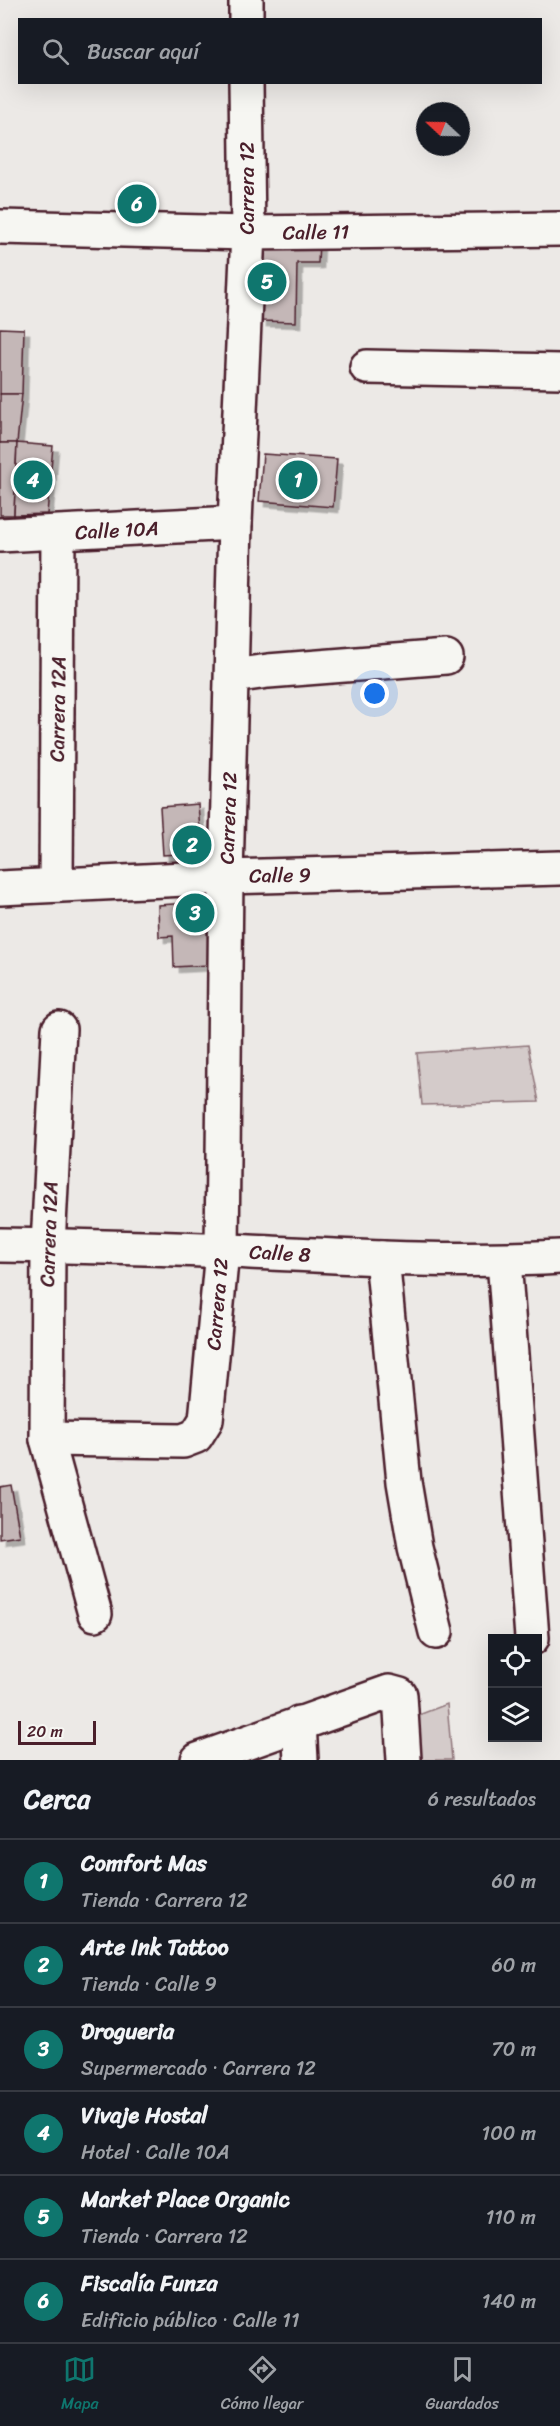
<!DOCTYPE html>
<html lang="es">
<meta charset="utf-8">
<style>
body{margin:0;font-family:Sriracha,sans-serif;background:#242831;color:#f1f3f6}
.controls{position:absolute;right:18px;bottom:18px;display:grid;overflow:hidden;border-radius:0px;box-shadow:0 6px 24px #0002}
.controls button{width:54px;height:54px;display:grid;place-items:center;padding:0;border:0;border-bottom:2px solid #363941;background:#171b24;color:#f1f3f6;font:30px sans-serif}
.compass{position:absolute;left:416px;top:102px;width:54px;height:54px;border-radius:50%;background:#171b24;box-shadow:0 6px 24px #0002;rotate:292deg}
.scale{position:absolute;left:18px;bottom:15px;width:78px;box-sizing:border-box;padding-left:6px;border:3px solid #4a1f2b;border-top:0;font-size:16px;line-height:21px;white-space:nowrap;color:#4a1f2b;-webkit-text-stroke:4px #f6f6f2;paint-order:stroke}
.you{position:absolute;left:375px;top:694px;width:21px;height:21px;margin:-15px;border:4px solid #fff;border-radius:50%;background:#1a73e8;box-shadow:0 0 0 9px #1a73e833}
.badge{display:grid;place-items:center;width:39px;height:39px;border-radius:50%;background:#0f766e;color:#fff;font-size:20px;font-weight:700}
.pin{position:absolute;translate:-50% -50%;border:3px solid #fff;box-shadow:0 2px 6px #0006}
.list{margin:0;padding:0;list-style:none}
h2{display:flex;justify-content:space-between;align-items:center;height:78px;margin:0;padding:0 24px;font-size:26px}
h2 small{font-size:20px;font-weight:400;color:#9ea1a6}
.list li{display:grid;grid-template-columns:39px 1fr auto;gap:18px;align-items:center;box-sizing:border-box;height:84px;padding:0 24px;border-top:2px solid #363941}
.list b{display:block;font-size:22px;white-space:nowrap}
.list p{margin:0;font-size:20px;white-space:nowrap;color:#9ea1a6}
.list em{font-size:20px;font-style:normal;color:#9ea1a6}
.icon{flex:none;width:33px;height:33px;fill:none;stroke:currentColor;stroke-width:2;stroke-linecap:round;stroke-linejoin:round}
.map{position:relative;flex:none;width:560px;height:1760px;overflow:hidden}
.search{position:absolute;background:#171b24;box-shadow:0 6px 24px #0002;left:18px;right:18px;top:18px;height:66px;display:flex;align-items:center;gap:15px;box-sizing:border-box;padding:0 21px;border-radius:0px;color:#9ea1a6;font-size:22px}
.sheet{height:582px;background:#171b24}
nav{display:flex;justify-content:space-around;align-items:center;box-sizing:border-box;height:84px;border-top:2px solid #363941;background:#171b24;font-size:16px;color:#9ea1a6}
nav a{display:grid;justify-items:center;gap:3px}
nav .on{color:#0f766e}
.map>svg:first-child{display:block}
</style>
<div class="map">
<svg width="560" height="1760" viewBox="0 0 560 1760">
<defs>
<filter id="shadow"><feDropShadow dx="5.5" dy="5.5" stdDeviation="0" flood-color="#0004"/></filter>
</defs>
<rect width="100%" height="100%" fill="#ece9e6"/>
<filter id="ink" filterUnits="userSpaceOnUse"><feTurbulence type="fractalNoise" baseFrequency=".0167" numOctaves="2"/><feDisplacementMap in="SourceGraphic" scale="12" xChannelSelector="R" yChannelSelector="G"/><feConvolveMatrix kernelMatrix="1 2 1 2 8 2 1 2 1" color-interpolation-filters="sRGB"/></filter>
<g filter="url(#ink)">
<g fill="#d4cbca" stroke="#8f757a" stroke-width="1.5">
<path d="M528 1045 539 1102 422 1105 417 1053Z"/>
<path d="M447 1704 452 1760H418L416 1716Z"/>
</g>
<g fill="#c4b7b7" stroke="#4a1f2b" stroke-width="1.5" filter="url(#shadow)">
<path d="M262 241 319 242 318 263H297L296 322 261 321Z"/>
<path d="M0 328 24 329 22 394H0Z"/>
<path d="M0 394H22L17 443H0Z"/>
<path d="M0 443H17L14 515H0Z"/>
<path d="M17 443 53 446 47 514 14 515Z"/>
<path d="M263 454 337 459 333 507 259 501Z"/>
<path d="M198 804 201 844 193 853 163 855 160 807Z"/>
<path d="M206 902 209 965 174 967 173 936 159 937 158 905Z"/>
<path d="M11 1485 20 1536 0 1539V1487Z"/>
</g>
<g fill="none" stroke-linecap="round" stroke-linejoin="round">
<g stroke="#4a1f2b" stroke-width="38">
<g id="minor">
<path d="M0 227 248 233 560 229"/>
<path d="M367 367 560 371"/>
<path d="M0 535 235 523"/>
<path d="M232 676 268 671 446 657"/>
<path d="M56 885 58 533"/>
<path d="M59 1029 48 1245 47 1439 95 1614"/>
<path d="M0 1245C83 1246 167 1248 250 1252 354 1257 457 1263 560 1257"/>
<path d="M382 1258 404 1482 415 1547 436 1632"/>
<path d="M504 1260 532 1638"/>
<path d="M47 1439 183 1441 196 1436 206 1420 222 1251 226 877"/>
<path d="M299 1723 301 1760"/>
<path d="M198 1760 389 1692 400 1695 404 1760"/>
</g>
</g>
<g stroke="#4a1f2b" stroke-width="38">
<g id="major">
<path d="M246 0V20"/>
<path d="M226 877 235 523 248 233 246 82"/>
<path d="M0 888 226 877 560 868"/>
</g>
</g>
<use href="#minor" stroke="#f6f6f2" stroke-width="33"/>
<use href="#major" stroke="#f6f6f2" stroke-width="33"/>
</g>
</g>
<g text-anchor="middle" stroke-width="5" stroke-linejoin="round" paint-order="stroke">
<g font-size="20" fill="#4a1f2b" stroke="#f6f6f2">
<text transform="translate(247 188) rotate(-90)" y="7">Carrera 12</text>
<text transform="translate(316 232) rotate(-1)" y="7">Calle 11</text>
<text transform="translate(117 530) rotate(-3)" y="7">Calle 10A</text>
<text transform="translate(58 709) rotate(-89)" y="7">Carrera 12A</text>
<text transform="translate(228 818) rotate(-88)" y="7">Carrera 12</text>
<text transform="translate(280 875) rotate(-1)" y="7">Calle 9</text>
<text transform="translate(49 1234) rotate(-88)" y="7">Carrera 12A</text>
<text transform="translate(280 1253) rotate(3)" y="7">Calle 8</text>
<text transform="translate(217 1304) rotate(-85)" y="7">Carrera 12</text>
</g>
</g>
</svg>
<div class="controls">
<button><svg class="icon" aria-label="locate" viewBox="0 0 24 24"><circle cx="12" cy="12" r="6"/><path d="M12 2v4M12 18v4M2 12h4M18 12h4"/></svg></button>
<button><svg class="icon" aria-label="layers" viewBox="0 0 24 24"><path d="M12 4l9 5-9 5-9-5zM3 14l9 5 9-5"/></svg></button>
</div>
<svg class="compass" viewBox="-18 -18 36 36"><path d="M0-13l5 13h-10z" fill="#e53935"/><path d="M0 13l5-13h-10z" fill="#9ea1a6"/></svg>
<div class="scale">20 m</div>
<div class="you"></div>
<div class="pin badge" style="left:298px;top:480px">1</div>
<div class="pin badge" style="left:192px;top:845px">2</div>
<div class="pin badge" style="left:195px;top:913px">3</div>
<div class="pin badge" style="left:33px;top:480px">4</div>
<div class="pin badge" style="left:267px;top:282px">5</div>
<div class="pin badge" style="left:137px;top:204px">6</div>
<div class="search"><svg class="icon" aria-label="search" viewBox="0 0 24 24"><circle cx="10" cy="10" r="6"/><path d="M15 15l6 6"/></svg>Buscar aquí</div>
</div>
<section class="sheet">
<h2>Cerca<small>6 resultados</small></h2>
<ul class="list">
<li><span class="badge">1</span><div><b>Comfort Mas</b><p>Tienda · Carrera 12</p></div><em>60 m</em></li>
<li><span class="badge">2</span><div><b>Arte Ink Tattoo</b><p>Tienda · Calle 9</p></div><em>60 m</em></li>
<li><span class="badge">3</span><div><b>Drogueria</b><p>Supermercado · Carrera 12</p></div><em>70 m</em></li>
<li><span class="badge">4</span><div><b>Vivaje Hostal</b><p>Hotel · Calle 10A</p></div><em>100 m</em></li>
<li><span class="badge">5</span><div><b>Market Place Organic</b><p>Tienda · Carrera 12</p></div><em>110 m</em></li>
<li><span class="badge">6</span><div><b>Fiscalía Funza</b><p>Edificio público · Calle 11</p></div><em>140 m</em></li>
</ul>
</section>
<nav>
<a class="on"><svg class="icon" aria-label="map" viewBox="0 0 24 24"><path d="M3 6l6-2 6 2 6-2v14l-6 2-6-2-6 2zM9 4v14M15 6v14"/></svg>Mapa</a>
<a><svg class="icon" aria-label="directions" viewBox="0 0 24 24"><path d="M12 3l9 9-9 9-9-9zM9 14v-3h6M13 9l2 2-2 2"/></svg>Cómo llegar</a>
<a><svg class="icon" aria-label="saved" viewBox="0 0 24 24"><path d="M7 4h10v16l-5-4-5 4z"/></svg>Guardados</a>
</nav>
